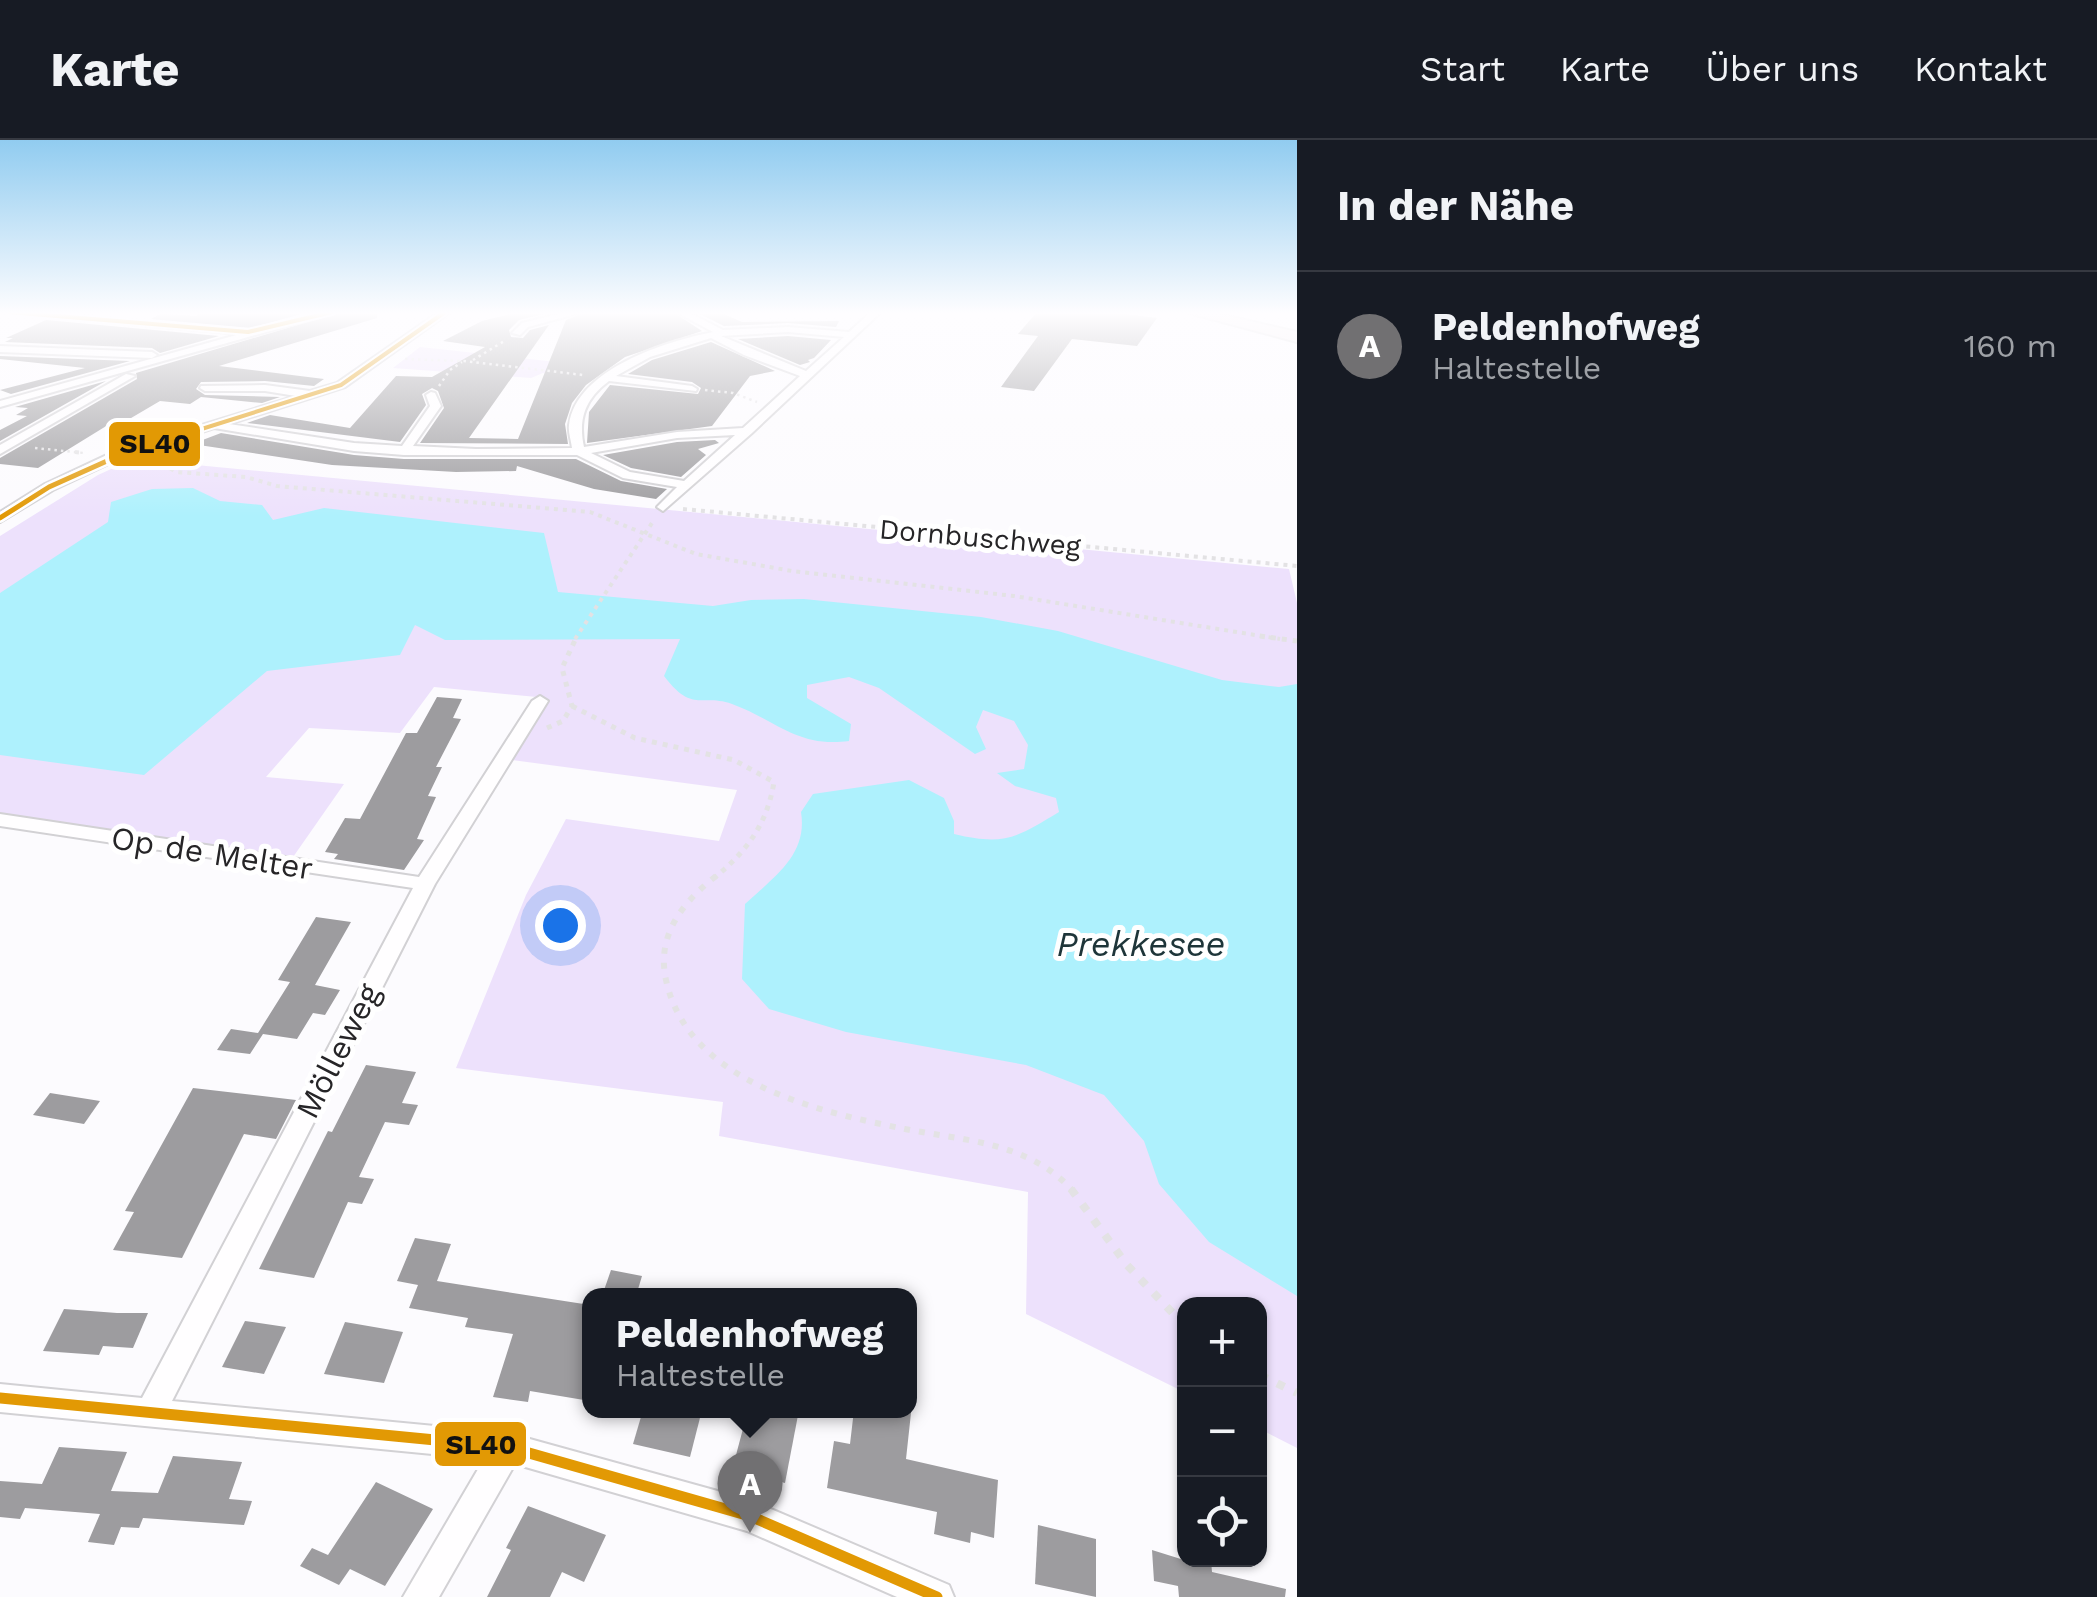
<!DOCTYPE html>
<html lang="de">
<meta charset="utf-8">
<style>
body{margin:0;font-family:"Work Sans",sans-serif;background:#20242c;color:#f1f3f6}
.controls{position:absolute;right:30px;bottom:30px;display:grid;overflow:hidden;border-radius:20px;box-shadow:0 2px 8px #0004}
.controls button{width:90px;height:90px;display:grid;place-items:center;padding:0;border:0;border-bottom:2px solid #363941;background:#171b24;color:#f1f3f6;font:50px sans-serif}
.you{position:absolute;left:560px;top:785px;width:35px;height:35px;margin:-25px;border:8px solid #fff;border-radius:50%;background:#1a73e8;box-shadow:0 0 0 15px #1a73e833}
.badge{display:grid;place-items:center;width:65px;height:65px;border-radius:50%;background:#717072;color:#fff;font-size:32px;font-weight:700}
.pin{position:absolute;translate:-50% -82px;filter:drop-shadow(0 2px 5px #0008)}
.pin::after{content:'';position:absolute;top:52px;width:35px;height:30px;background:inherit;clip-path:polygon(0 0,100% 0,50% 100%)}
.popup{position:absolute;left:582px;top:1148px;width:335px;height:130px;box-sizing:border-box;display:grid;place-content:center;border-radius:20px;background:#171b24;filter:drop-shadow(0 2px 8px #0005);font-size:32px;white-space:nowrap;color:#9ea1a6}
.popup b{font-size:38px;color:#f1f3f6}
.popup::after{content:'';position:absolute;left:50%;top:100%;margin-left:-20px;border:20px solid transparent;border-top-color:#171b24}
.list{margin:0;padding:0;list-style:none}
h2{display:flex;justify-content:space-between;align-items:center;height:130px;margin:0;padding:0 40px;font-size:42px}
h2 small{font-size:32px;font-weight:400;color:#9ea1a6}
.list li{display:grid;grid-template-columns:65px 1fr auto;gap:30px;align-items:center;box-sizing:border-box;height:150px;padding:0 40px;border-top:2px solid #363941}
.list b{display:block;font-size:38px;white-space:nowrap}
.list p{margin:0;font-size:32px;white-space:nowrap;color:#9ea1a6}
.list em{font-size:32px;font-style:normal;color:#9ea1a6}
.icon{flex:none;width:55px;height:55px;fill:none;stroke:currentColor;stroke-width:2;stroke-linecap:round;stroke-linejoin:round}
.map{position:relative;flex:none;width:1297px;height:1457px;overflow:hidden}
header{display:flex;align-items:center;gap:60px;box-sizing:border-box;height:140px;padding:0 50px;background:#171b24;border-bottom:2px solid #363941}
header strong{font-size:48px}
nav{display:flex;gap:55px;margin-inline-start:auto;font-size:35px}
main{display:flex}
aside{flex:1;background:#171b24}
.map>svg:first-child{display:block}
</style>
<header>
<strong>Karte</strong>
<nav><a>Start</a><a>Karte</a><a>Über uns</a><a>Kontakt</a></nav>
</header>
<main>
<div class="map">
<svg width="1297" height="1457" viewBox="0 0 1297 1457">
<rect width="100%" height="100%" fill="#fcfbfe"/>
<g fill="#ede1fc">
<path d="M420 207 557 222 590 239 543 233 531 238 393 228Z"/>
<path d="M133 319 1289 429 1297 463V1308L1260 1289V1164H1184V1252L1026 1174 1028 1052 719 996 723 962 456 928 526 755 566 679 719 701 737 650 512 620 547 558 434 547 400 593 309 588 266 637 344 644 291 720 0 674V396L98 335Z"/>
</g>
<path fill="#aef1fd" d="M193 348 220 361 262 365 273 380 324 368 544 393 558 452 713 466 751 460 804 459 981 477 1058 491 1222 540 1279 547 1297 544V1156L1209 1102 1159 1044 1144 1001 1104 955 1026 925 846 892 769 869 742 839 745 764C774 737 808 715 801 672L813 654 909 640 944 658 954 681V694C1004 706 1016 698 1059 672L1056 658 1015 646 997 633 1024 629 1028 605 1014 581 983 570 976 587 986 609 975 614 879 548 849 537 807 545V558L851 584 849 601C797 608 776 580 732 564 701 553 693 574 664 536L680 499 445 500 415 485 400 515 267 531 144 635 0 615V453L108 382 111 362 152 349Z"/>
<g fill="#9d9c9f">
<path d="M203 172 281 174 308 172 251 188 151 179 161 174 196 176Z"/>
<path d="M341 172H377V178L219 226 324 239 314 246 265 241 201 242 196 249 205 255 280 257 262 263 201 257 190 264 160 261 126 281 116 280 38 328 0 324V318L137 239 136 233Z"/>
<path d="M519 172H552L519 180 509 190 511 197 523 198 530 190 549 185 469 298 518 299 566 180 587 172H673L702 191 625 217 586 245 572 263 565 284 568 304 420 303 444 268 438 251 432 248 422 254 426 265 400 302 247 283 270 275 350 288 396 236 432 237 485 207 443 201 482 181Z"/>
<path d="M696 172H719L742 182 839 181 836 187 788 183 724 186Z"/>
<path d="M1037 172H1107L1157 178 1137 206 1072 199 1034 251 1001 247 1038 196 1018 194Z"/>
<path d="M46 180 219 196 160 213 152 208 5 202 13 198H6Z"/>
<path d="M788 196 831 200 814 218 808 220 810 222 800 225 738 199Z"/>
<path d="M711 202 775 231 750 236 712 286 587 303 589 272 610 245 698 254 701 248 692 242 628 234 652 220Z"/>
<path d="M0 216 130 221 11 254 0 250 85 228 0 219Z"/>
<path d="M106 241 0 301V290L27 276 16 275 28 268 15 267Z"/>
<path d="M221 293 354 315 404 319H576L621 341 667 349 656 359 594 349 517 326 516 331 456 332 332 325 192 304Z"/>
<path d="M715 300 719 303 698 309 706 315 681 337 631 328 603 315 677 302Z"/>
<path d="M437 557 462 559 453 578 461 579 436 627H442L428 656 436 657 417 699 424 700 404 730 334 719 338 714 325 712 345 678 360 679 406 593H417Z"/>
<path d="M316 777 351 782 315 845 340 850 325 875 313 873 297 899 263 894 250 914 217 910 231 889 258 893 290 842 278 840Z"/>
<path d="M366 925 416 932 402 963 418 965 409 985 385 982 359 1037 374 1039 362 1064 348 1062 314 1138 259 1129 328 991 332 992Z"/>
<path d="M193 948 296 960 276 999 244 994 182 1118 113 1110 134 1072 125 1071Z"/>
<path d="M50 953 100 961 84 984 33 975Z"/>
<path d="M415 1098 451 1104 437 1141 590 1165V1261L530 1251 528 1262 493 1257 513 1194 465 1187 468 1178 409 1168 418 1145 397 1141Z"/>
<path d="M611 1130 642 1136 636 1156H602Z"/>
<path d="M64 1169 117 1173H148L133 1208 103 1206 99 1215 43 1211Z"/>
<path d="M245 1181 286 1187 264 1234 222 1227Z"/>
<path d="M345 1182 403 1192 384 1243 324 1234Z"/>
<path d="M643 1270H702L690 1317 633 1304Z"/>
<path d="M748 1270H799L785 1343 732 1330Z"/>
<path d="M854 1270 911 1273 906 1319 998 1340 994 1398 971 1392 970 1403 934 1394 937 1372 827 1348 834 1301 850 1304Z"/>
<path d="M59 1307 127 1312 111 1351 158 1353 173 1316 242 1322 229 1359 252 1361 244 1385 143 1378 139 1388 121 1387 114 1405 88 1402 100 1374 25 1368 20 1379 0 1377V1341L42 1344Z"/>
<path d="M376 1342 433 1369 385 1446 350 1429 339 1445 300 1426 312 1408 328 1415Z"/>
<path d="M528 1366 606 1395 584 1442 562 1432 550 1457H487L511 1410 506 1408Z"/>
<path d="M1038 1385 1096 1399V1457L1035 1444Z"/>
<path d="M1152 1410 1184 1420H1211L1212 1432 1286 1449 1285 1457H1179L1178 1446 1154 1441Z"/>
</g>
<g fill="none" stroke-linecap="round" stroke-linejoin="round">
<g stroke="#d2d1d4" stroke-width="4">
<g id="minor">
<path d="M4 172H41L251 192 322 172H337L0 267V261L240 194Z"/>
<path d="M439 172H450L345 247 229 284 354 303 402 306 430 266 426 255 431 252 435 253 441 266 413 306 476 309 572 308C571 300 568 292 569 285 576 229 667 201 713 192L676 172H688L723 190 788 187 849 192 871 172H881L752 293 663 371 657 367 677 347 623 338 577 315H404L354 311 214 288 119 319 53 350 0 382V372L45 344 111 313 296 256 265 251H205L200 248 201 246 265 245 310 251 337 243ZM788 192 844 197 806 231 721 196ZM711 198 744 215 800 236 743 288 677 292 584 307C578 279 585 259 609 241L696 251 697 249 692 246 616 236 650 217ZM735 295 684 341 630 332 591 313 677 298Z"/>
<path d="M567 172H583L528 187 520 195 512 193 522 183Z"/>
<path d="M0 206 152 212 157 215 152 218 0 212Z"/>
<path d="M126 234 135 236 0 314V305Z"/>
<path d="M540 556 548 561 435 744 172 1261 508 1293 750 1360 949 1445 954 1457H897L747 1391 515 1324 439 1457H403L484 1319 0 1272V1244L142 1258 413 748 0 686V674L419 737 532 561Z"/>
</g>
</g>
<g stroke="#d7d6d8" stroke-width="4">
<path id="primary" d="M1185 172H1211L1297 192V202Z"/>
</g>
<g stroke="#e3e2e4" stroke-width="2.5" stroke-dasharray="2.5 4" stroke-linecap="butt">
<path d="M405 219 464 221 583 235"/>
<path d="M473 220 506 200"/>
<path d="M439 246 450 230 462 222"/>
<path d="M705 250 733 253 757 262"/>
<path d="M35 308 84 313"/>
</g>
<g stroke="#e3e2e4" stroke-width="4" stroke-dasharray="4 5" stroke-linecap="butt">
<path d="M75 312 84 313"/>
<path d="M155 319 176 332 246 337 277 346 590 372 696 414 792 431 1014 456 1280 499"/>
<path d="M683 369 1297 426"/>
<path d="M575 499 654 380"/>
</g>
<g stroke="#e3e2e4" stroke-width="5" stroke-dasharray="5 6" stroke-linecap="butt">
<path d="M1260 496 1297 501"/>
<path d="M572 566 635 598 734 620 774 642C767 685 746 712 713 739"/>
<path d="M547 588 563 581 572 566 562 528 577 496"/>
</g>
<path stroke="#e3e2e4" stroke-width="6" stroke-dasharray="6 9" stroke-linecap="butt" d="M716 736C683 762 656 795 666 840 688 942 815 971 905 989 966 1001 1029 1002 1073 1051"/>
<g stroke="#e3e2e4" stroke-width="8" stroke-dasharray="8 11" stroke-linecap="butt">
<path d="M1071 1049 1127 1125 1184 1185"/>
<path d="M1260 1235 1297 1253"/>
</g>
<use href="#minor" fill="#fffeff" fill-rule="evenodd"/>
<use href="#primary" fill="#f1eaec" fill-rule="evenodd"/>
<g stroke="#fff" stroke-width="8">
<g id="bus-1-far2">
<path d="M9 172 248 192 332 172"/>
<path d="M119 315 341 245 445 172"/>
</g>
</g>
<g stroke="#fff" stroke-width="10">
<path id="bus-1-far1" d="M0 378 49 347 127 312"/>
</g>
<g stroke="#fff" stroke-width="19">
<path id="bus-1" d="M0 1258 508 1307 750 1376 937 1457"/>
</g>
<use href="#bus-1-far2" stroke="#e29904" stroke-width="4"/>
<use href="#bus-1-far1" stroke="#e29904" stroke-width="5"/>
<use href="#bus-1" stroke="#e29904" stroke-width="11"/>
</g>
<linearGradient id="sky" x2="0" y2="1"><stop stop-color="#91ccf0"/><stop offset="0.46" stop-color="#fefdff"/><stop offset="1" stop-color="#fefdff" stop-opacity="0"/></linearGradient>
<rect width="1297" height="376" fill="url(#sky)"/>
<g text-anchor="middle" stroke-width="10" stroke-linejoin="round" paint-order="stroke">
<g font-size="28" fill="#262527" stroke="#fff">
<text transform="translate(980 397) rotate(5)" y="10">Dornbuschweg</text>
</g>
<g font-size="32" fill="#262527" stroke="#fff">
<text transform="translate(212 713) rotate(9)" y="11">Op de Melter</text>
<text transform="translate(338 911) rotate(-63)" y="11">Mölleweg</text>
</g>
<g font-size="35" font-style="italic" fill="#1e3539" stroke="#fff">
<text x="1141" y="816">Prekkesee</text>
</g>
</g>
<g stroke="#fff" stroke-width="4">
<rect x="107" y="280" width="95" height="48" rx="10" fill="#e29904"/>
<rect x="433" y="1280" width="95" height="48" rx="10" fill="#e29904"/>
</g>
<g font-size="28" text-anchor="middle" font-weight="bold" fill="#111">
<text x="155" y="313">SL40</text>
<text x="481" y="1314">SL40</text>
</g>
</svg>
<div class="controls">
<button>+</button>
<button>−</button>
<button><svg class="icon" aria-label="locate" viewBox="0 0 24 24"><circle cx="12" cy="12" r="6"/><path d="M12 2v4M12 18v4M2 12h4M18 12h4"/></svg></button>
</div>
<div class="you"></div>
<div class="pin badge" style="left:750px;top:1393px">A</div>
<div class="popup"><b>Peldenhofweg</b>Haltestelle</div>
</div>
<aside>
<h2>In der Nähe<small></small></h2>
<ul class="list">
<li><span class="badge">A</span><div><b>Peldenhofweg</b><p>Haltestelle</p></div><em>160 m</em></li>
</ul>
</aside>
</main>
